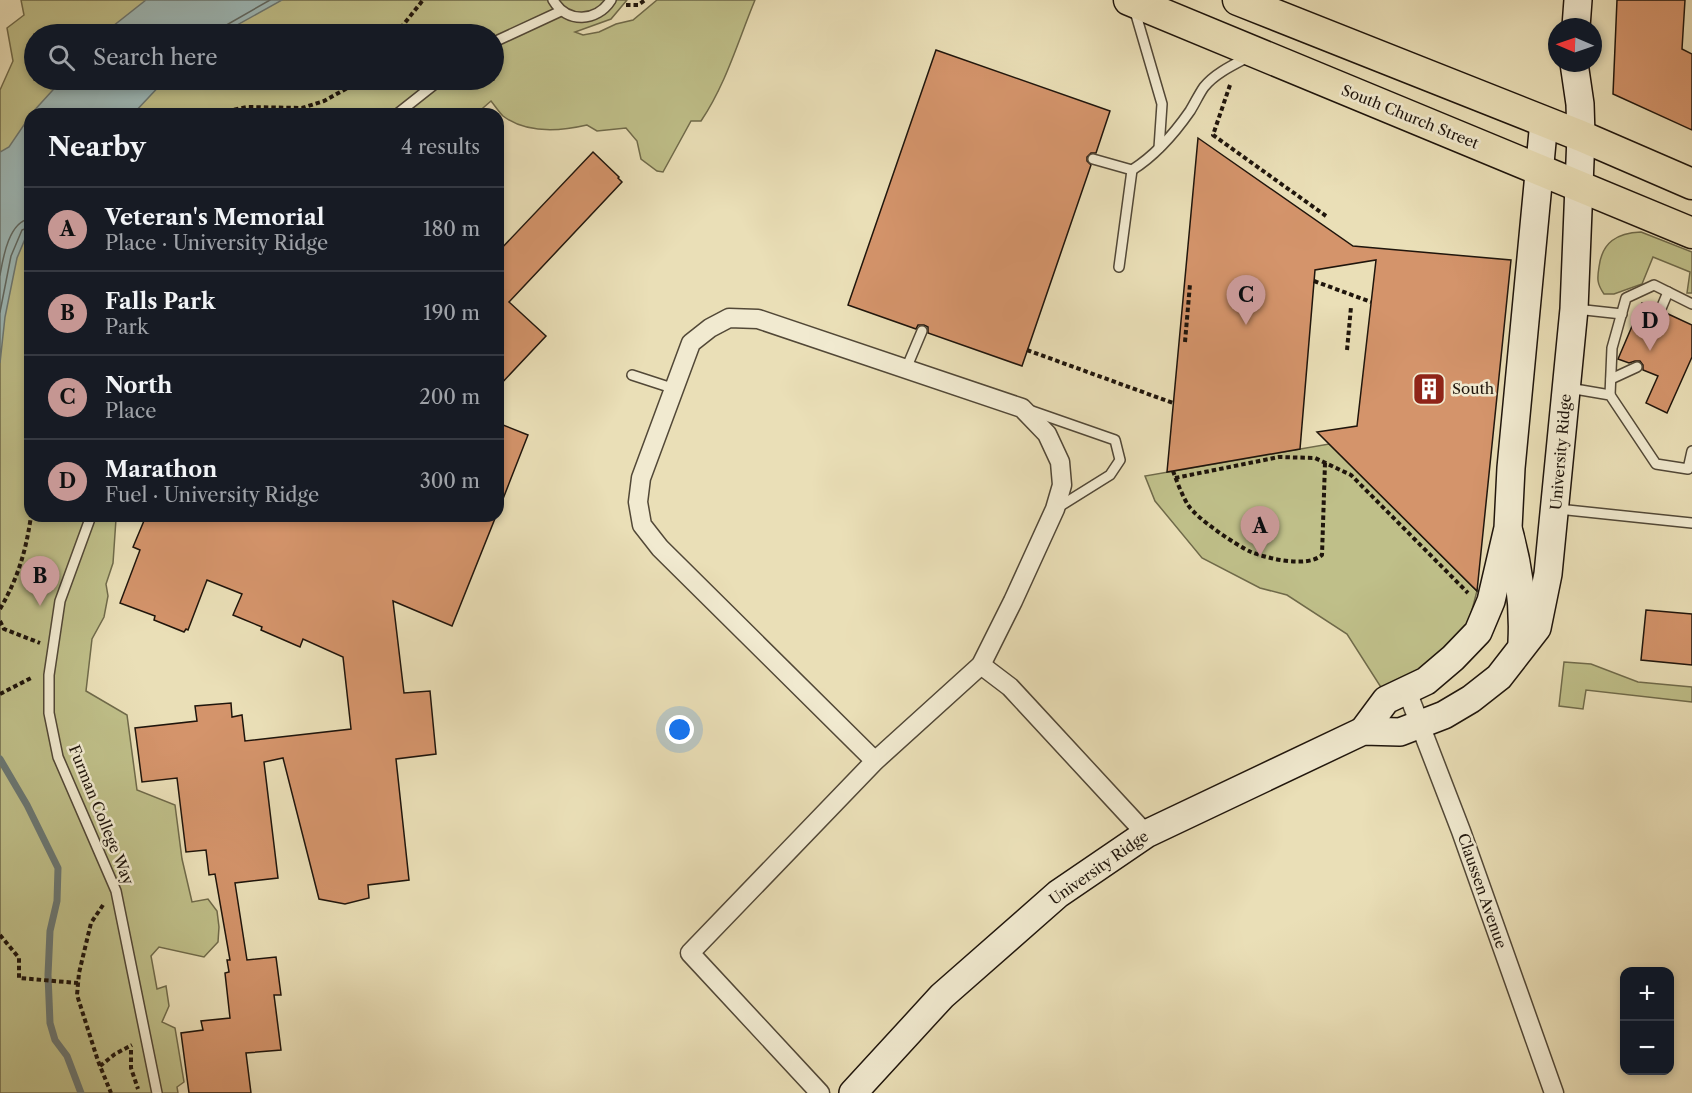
<!DOCTYPE html>
<meta charset="utf-8">
<style>
body{margin:0;font-family:"Libre Caslon Text",serif;background:#20242c;color:#f1f3f6}
.controls{position:absolute;right:18px;bottom:18px;display:grid;overflow:hidden;border-radius:12px;box-shadow:0 3px 9px #0003}
.controls button{width:54px;height:54px;display:grid;place-items:center;padding:0;border:0;border-bottom:2px solid #363941;background:#171b24;color:#f1f3f6;font:30px sans-serif}
.compass{position:absolute;left:1548px;top:18px;width:54px;height:54px;border-radius:50%;background:#171b24;box-shadow:0 3px 9px #0003;rotate:272deg}
.you{position:absolute;left:680px;top:730px;width:21px;height:21px;margin:-15px;border:4px solid #fff;border-radius:50%;background:#1a73e8;box-shadow:0 0 0 9px #1a73e833}
.badge{display:grid;place-items:center;width:39px;height:39px;border-radius:50%;background:#c59692;color:#111;font-size:20px;font-weight:700}
.pin{position:absolute;translate:-50% -50px;filter:drop-shadow(0 2px 3px #0008)}
.pin::after{content:'';position:absolute;top:32px;width:21px;height:18px;background:inherit;clip-path:polygon(0 0,100% 0,50% 100%)}
.list{margin:0;padding:0;list-style:none}
h2{display:flex;justify-content:space-between;align-items:center;height:78px;margin:0;padding:0 24px;font-size:26px}
h2 small{font-size:20px;font-weight:400;color:#9ea1a6}
.list li{display:grid;grid-template-columns:39px 1fr auto;gap:18px;align-items:center;box-sizing:border-box;height:84px;padding:0 24px;border-top:2px solid #363941}
.list b{display:block;font-size:22px;white-space:nowrap}
.list p{margin:0;font-size:20px;white-space:nowrap;color:#9ea1a6}
.list em{font-size:20px;font-style:normal;color:#9ea1a6}
.icon{flex:none;width:33px;height:33px;fill:none;stroke:currentColor;stroke-width:2;stroke-linecap:round;stroke-linejoin:round}
.map{position:relative;flex:none;width:1692px;height:1093px;overflow:hidden}
.search{position:absolute;background:#171b24;box-shadow:0 3px 9px #0003;left:24px;top:24px;width:480px;height:66px;display:flex;align-items:center;gap:15px;box-sizing:border-box;padding:0 21px;border-radius:33px;color:#9ea1a6;font-size:22px}
.panel{position:absolute;background:#171b24;box-shadow:0 3px 9px #0003;left:24px;top:108px;width:480px;height:414px;border-radius:18px}
.map>svg:first-child{display:block}
</style>
<div class="map">
<svg width="1692" height="1093" viewBox="0 0 1692 1093">
<rect width="100%" height="100%" fill="#eadfb7"/>
<filter id="stains"><feTurbulence type="fractalNoise" baseFrequency=".00333" numOctaves="4"/><feColorMatrix values="0 0 0 0 .2 0 0 0 0 .09 0 0 0 0 .02 0 0 0 .5 -.17"/></filter>
<radialGradient id="worn" r=".72"><stop offset=".6" stop-color="#630" stop-opacity="0"/><stop offset="1" stop-color="#630" stop-opacity=".3"/></radialGradient>
<g fill="#bfbf89" stroke="#6f6a4a" stroke-width="1.5" fill-rule="evenodd">
<path d="M21 0H627L611 19 575 32 583 35 599 32 616 24 633 20 657 0H755C738 41 726 84 701 121H691L663 172 657 171 641 159 637 141 626 128 597 131 587 125C561 131 527 134 503 116 499 112 495 106 491 101L476 114H30V516H114L116 519 113 563 106 584 108 596 104 617 92 639 86 691 127 715 137 790 175 805 182 859 192 902 208 899 217 911 219 927 218 942 204 957 159 947 151 956 157 989 166 986 169 1006 162 1022 175 1028 184 1082 177 1087 178 1093H0V90L13 61 7 28 24 15ZM34 34H494V69H497L494 72V80H34Z"/>
<path d="M1641 232 1692 252V293H1687L1690 272 1653 257 1642 284 1614 294H1604C1597 284 1597 279 1599 267 1602 242 1617 233 1641 232Z"/>
<path d="M1329 444 1477 591 1464 640 1427 669 1384 692 1347 634 1287 595 1260 588 1202 558 1155 501 1145 476Z"/>
<path d="M1564 662 1591 664 1638 682 1692 687V702L1586 690 1583 709 1559 706Z"/>
</g>
<g fill="#9dbaba" stroke="#6b7874" stroke-width="1.5">
<path d="M146 0H282L221 34H103Z"/>
<path d="M62 80H165L133 114H31Z"/>
<path d="M30 116V227L17 258 5 317 0 363V152L9 147Z"/>
</g>
<g fill="none" stroke-linecap="round" stroke-linejoin="round">
<g stroke="#5e6863" stroke-width="1.5">
<path d="M220 34 223 27 270 0"/>
<path d="M0 275C3 258 9 221 30 219"/>
<path d="M0 312 11 256 22 230 30 227"/>
</g>
<path stroke="#6b7874" stroke-width="7" d="M0 759 27 805 58 868 57 901 50 931 48 975 50 1023 55 1040 67 1056 81 1093"/>
</g>
<g fill="#d4946b" stroke="#1f150c" stroke-width="1.5">
<path d="M1617 0H1685L1682 49 1692 54V130L1613 94Z"/>
<path d="M936 50 1110 111 1096 153H1091L1087 157V161L1091 165 1022 366 928 333V327L924 325H918L916 329 848 305Z"/>
<path d="M1198 138 1353 246 1511 260 1477 591 1317 432 1357 426 1376 260 1315 270 1300 449 1167 472Z"/>
<path d="M593 152 619 177 618 178 622 182 509 302 546 336 498 387V252Z"/>
<path d="M1642 303 1654 308 1653 312 1657 317 1661 318 1666 313 1692 325V357L1667 413 1646 403 1658 376 1643 370V365L1640 361H1635L1629 363 1618 359Z"/>
<path d="M498 423 528 435 499 509H498Z"/>
<path d="M146 516H496L452 626 393 601 404 693 430 691 436 754 396 759 409 880 368 885 369 898 345 904 319 899 283 758 264 762 278 878 235 883 247 960 276 957 281 995H274L281 1050 246 1053 251 1093H189L181 1033 203 1030 201 1021 230 1018 225 973 229 972 227 960H230L215 874 209 875 206 850 186 852 177 778 142 782 135 728 197 721 195 706 231 703 232 717 242 715 245 741 351 729 343 657 303 639 300 647 261 630 262 627 233 615 242 594 207 580 188 630 186 629 184 632 154 620 155 616 120 603 140 550 133 547Z"/>
<path d="M1646 610 1692 614V665L1641 660Z"/>
</g>
<g fill="none" stroke-linecap="round" stroke-linejoin="round">
<g stroke="#524837" stroke-width="12">
<g id="lane">
<path d="M553 0C567 24 597 22 611 0"/>
<path d="M1134 8 1162 104 1159 148"/>
<path d="M494 42 561 11"/>
<path d="M397 114 440 80"/>
<path d="M1093 159 1132 170C1156 155 1174 134 1190 111 1195 103 1199 94 1204 87 1215 73 1235 64 1250 56"/>
<path d="M1119 267 1132 170"/>
<path d="M1576 309 1622 314"/>
<path d="M1660 311 1668 292"/>
<path d="M906 369 922 331"/>
<path d="M632 375 675 389"/>
<path d="M1611 379 1637 367"/>
<path d="M1569 388 1610 395 1656 464 1688 469 1692 451"/>
<path d="M1610 395 1612 348 1626 298 1654 285 1692 304"/>
<path d="M1029 410 1115 440 1120 460 1110 475 1057 508"/>
<path d="M1558 509 1692 523"/>
<path d="M91 516 60 601 49 675V713L58 757 116 891 157 1093"/>
</g>
</g>
<g stroke="#524837" stroke-width="21">
<g id="street">
<path d="M981 665 1010 687 1146 834"/>
<path d="M1407 691 1461 831 1554 1093"/>
<path d="M820 1093 690 953 875 761 981 665 1013 601 1055 509 1062 485 1060 462 1047 434 1022 408 758 319 729 318 710 328 691 343 641 478 638 502 642 525 660 548 875 761"/>
</g>
</g>
<g stroke="#1f150c" stroke-width="30">
<g id="secondary">
<path d="M1576 27 1578 0"/>
<path d="M1509 532C1519 569 1524 604 1522 642"/>
<path d="M1363 731 1386 700 1426 681 1453 658 1478 632 1491 601 1508 528 1511 468 1544 121"/>
<path d="M853 1093 942 996 1058 894 1146 834 1363 731 1400 732 1444 715 1471 699 1499 677 1537 628 1548 574 1574 309 1581 136 1580 104 1574 63"/>
</g>
</g>
<g stroke="#1f150c" stroke-width="33">
<g id="primary">
<path d="M1129 0 1692 233"/>
<path d="M1238 0 1581 136 1692 184"/>
</g>
</g>
<g stroke="#1f150c" stroke-width="4" stroke-dasharray="4.5 3" stroke-linecap="butt">
<path d="M626 5H638L645 0"/>
<path d="M396 34 423 0"/>
<path d="M1230 85 1213 135 1326 216"/>
<path d="M212 114 247 107 302 108 324 101 351 86 359 80"/>
<path d="M1314 281 1371 302"/>
<path d="M1185 342 1190 284"/>
<path d="M1027 350 1173 403"/>
<path d="M1347 350 1351 307"/>
<path d="M1173 471C1177 482 1182 495 1188 505 1197 519 1236 545 1251 552 1269 559 1307 568 1322 555L1325 463"/>
<path d="M1175 478 1279 457 1315 458 1351 475 1468 593"/>
<path d="M30 480 26 496 30 512"/>
<path d="M0 609C18 578 26 551 31 516"/>
<path d="M0 621 4 629 40 643"/>
<path d="M0 694 33 677"/>
<path d="M103 905 91 923 79 973 77 995 98 1061 111 1093"/>
<path d="M0 935 19 958V978L78 983"/>
<path d="M131 1050V1068L138 1089"/>
<path d="M100 1066 115 1054 132 1045"/>
</g>
<use href="#lane" stroke="#f1ead0" stroke-width="9"/>
<use href="#street" stroke="#f1ead0" stroke-width="18"/>
<use href="#secondary" stroke="#f1ead0" stroke-width="27"/>
<use href="#primary" stroke="#eadfb7" stroke-width="30"/>
</g>
<defs>
<g id="building-square" transform="scale(1.725)"><rect x="-9" y="-9" width="18" height="18" rx="4" fill="#8f2418" stroke="#f1ead0"/><path d="M-4-6H4V6H1V3H-1V6H-4ZM-2.5-4.3h1.7v1.8h-1.7ZM.8-4.3h1.7v1.8H.8ZM-2.5-1h1.7V.8h-1.7ZM.8-1h1.7V.8H.8Z" fill="#fff"/></g>
</defs>
<g fill-rule="evenodd">
<use href="#building-square" x="1429" y="389"/>
</g>
<g text-anchor="middle" stroke-width="5" stroke-linejoin="round" paint-order="stroke">
<g font-size="15" fill="#1f150c" stroke="#f1ead0">
<text transform="translate(1410 117) rotate(22)" y="5">South Church Street</text>
<text transform="translate(1561 452) rotate(-85)" y="5">University Ridge</text>
<text transform="translate(101 815) rotate(68)" y="5">Furman College Way</text>
<text transform="translate(1099 868) rotate(-35)" y="5">University Ridge</text>
<text transform="translate(1482 891) rotate(71)" y="5">Claussen Avenue</text>
</g>
<g font-size="15" fill="#1f150c" stroke="#f1ead0" text-anchor="start">
<text x="1452" y="394">South</text>
</g>
</g>
<rect width="100%" height="100%" filter="url(#stains)"/>
<rect width="100%" height="100%" fill="url(#worn)"/>
</svg>
<div class="controls">
<button>+</button>
<button>−</button>
</div>
<svg class="compass" viewBox="-18 -18 36 36"><path d="M0-13l5 13h-10z" fill="#e53935"/><path d="M0 13l5-13h-10z" fill="#9ea1a6"/></svg>
<div class="you"></div>
<div class="pin badge" style="left:1260px;top:556px">A</div>
<div class="pin badge" style="left:40px;top:606px">B</div>
<div class="pin badge" style="left:1246px;top:325px">C</div>
<div class="pin badge" style="left:1650px;top:351px">D</div>
<div class="search"><svg class="icon" aria-label="search" viewBox="0 0 24 24"><circle cx="10" cy="10" r="6"/><path d="M15 15l6 6"/></svg>Search here</div>
<section class="panel">
<h2>Nearby<small>4 results</small></h2>
<ul class="list">
<li><span class="badge">A</span><div><b>Veteran's Memorial</b><p>Place · University Ridge</p></div><em>180 m</em></li>
<li><span class="badge">B</span><div><b>Falls Park</b><p>Park</p></div><em>190 m</em></li>
<li><span class="badge">C</span><div><b>North</b><p>Place</p></div><em>200 m</em></li>
<li><span class="badge">D</span><div><b>Marathon</b><p>Fuel · University Ridge</p></div><em>300 m</em></li>
</ul>
</section>
</div>
